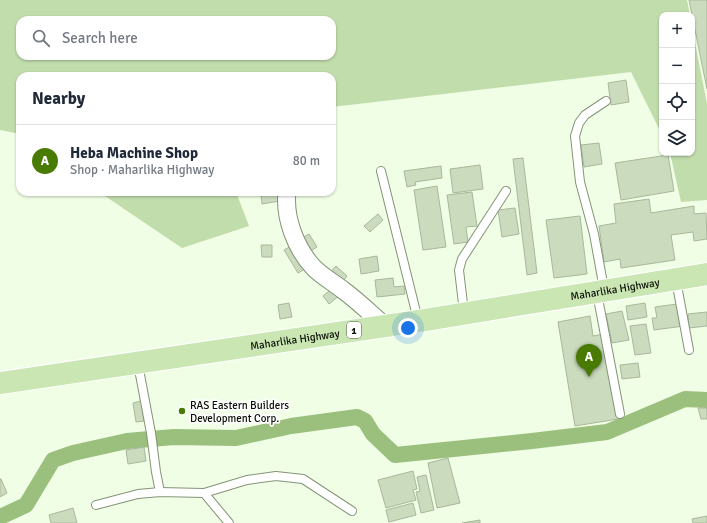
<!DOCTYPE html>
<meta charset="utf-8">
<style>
body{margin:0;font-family:Signika,sans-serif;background:#f2f2f3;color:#1f2937}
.controls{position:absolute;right:12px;top:12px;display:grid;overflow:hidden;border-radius:8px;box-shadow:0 1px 3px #0004}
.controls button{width:36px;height:36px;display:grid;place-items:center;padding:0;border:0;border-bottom:1px solid #e0e1e3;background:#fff;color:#1f2937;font:20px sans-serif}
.you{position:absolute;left:408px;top:328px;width:14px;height:14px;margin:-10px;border:3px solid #fff;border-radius:50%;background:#1a73e8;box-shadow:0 0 0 6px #1a73e833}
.badge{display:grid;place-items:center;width:26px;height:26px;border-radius:50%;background:#497a02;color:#fff;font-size:13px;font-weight:700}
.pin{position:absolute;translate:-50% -33px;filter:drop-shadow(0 1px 2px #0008)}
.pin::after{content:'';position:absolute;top:21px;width:14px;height:12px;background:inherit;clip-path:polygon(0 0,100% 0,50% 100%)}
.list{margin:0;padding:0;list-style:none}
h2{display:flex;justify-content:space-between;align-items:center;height:52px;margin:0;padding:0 16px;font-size:17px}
h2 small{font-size:13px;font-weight:400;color:#747a83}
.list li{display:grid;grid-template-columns:26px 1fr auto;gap:12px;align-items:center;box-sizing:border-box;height:72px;padding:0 16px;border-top:1px solid #e0e1e3}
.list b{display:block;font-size:15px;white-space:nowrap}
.list p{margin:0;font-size:13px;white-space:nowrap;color:#747a83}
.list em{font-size:13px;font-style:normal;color:#747a83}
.icon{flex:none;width:22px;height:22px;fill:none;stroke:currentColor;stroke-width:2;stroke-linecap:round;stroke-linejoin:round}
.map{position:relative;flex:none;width:707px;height:523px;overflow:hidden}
.search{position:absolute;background:#fff;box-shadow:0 1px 3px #0004;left:16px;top:16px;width:320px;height:44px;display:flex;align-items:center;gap:10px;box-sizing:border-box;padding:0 14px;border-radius:12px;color:#747a83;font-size:15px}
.panel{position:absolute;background:#fff;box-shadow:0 1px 3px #0004;left:16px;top:72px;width:320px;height:124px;border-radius:12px}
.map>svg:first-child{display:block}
</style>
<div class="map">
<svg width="707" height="523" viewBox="0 0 707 523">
<rect width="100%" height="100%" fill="#f0fee5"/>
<g fill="#c2ddac" fill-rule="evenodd">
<path d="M0 0H687L690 15H662V135L631 72 332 107V76H20V134L0 130ZM20 20H332V56H20Z"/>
<path d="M692 27 707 104V200L681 202 670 153H692Z"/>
<path d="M96 192H236L249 226 182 248 102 194Z"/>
</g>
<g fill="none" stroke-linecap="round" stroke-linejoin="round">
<path stroke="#9bbf7d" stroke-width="16" d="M0 517 26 505 53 460 73 453 127 441 174 437 236 438 291 426 357 417 365 421 373 434 395 455 532 441 607 432 685 399 707 400"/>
</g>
<g fill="#cbdcbe" stroke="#a8b89b">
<path d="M689 0H707V89L692 15Z"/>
<path d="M626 80 629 102 611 105 608 83Z"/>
<path d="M599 143 602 164 584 167 581 145Z"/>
<path d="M668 155 674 191 621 200 615 163Z"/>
<path d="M523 158 537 273 527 275 513 159Z"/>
<path d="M480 165 483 189 453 193 450 169Z"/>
<path d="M441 166 442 178 415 182 416 185 407 187 404 171Z"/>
<path d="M437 186 446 247 423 250 414 190Z"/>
<path d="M472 192 477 226 466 227 468 242 454 244 447 195Z"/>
<path d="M278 193 280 201 262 204 261 195Z"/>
<path d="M649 199 651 213 694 206V214L706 213 707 239 694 241 693 232 671 235 675 260 621 268 620 259 604 262 599 226 616 223 614 204Z"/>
<path d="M515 208 519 234 502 237 498 210Z"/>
<path d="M378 214 383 220 370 232 364 226Z"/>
<path d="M580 216 587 274 554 278 546 220Z"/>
<path d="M309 234 317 247 308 253 300 239Z"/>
<path d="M261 245H272V257H262Z"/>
<path d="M293 245 307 268 298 273 284 250Z"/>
<path d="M377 256 379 271 361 274 359 259Z"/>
<path d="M336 266 347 276 342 283 330 273Z"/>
<path d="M393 278 394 287 404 286 405 294 377 297 375 280Z"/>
<path d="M334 287 340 295 329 304 323 296Z"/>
<path d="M289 303 292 317 280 319 278 305Z"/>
<path d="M645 303 647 317 628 320 626 306Z"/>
<path d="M677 304 684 326 654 330 652 318H657L655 307Z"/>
<path d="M622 311 629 340 612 343 606 314Z"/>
<path d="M707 312V326L689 328 688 314Z"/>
<path d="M590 316 593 336 604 334 618 419 575 426 558 322Z"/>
<path d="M646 324 651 353 635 355 630 326Z"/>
<path d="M638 363 640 377 622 379 620 365Z"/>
<path d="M141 401 144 421 136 422 133 403Z"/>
<path d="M698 408H707V419H701Z"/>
<path d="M144 447 146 461 128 464 126 450Z"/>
<path d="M448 458 460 503 437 508 428 463Z"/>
<path d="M413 471 417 489 413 490 416 500 386 508 378 480Z"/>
<path d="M426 475 434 510 421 513 416 492 420 491 417 477Z"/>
<path d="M0 479H1L7 493 0 497Z"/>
<path d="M413 503 416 515 389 522 386 510Z"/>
<path d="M73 508 77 523H51L49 515Z"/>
<path d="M707 516V523H693L692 519Z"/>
<path d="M480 520V523H462Z"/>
</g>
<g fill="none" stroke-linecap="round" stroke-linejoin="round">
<g stroke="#849478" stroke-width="10">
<g id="service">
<path d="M381 171 418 320"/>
<path d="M676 280 689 350"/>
<path d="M604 289 594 234 580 182 575 136 579 123 585 115 606 101"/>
<path d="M597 293 620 414"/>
<path d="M464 312 459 270 462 259 506 191"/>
<path d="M138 364 151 433 156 472 160 492"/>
<path d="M204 493 247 480 276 476 303 479 352 511"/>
<path d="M96 505 138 494 160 492 204 493 229 523"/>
</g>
</g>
<g stroke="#849478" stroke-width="19">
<path id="minor" d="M287 192C284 218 296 249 314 268 322 276 334 283 343 290 358 301 371 314 385 326"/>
</g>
<g stroke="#fff" stroke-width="24">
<g id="trunk">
<path id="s1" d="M0 383 419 321 707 274"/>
</g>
</g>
<use href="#service" stroke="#fff" stroke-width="8"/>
<use href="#minor" stroke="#fff" stroke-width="17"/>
<use href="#trunk" stroke="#cae7b3" stroke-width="22"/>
</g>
<circle fill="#497a02" stroke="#fff" stroke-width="1.5" cx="182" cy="411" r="4"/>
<g text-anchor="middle" stroke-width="3.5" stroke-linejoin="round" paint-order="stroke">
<rect fill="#fff" stroke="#545751" stroke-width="1" x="347" y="322" width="14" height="16" rx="3"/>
<g font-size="10" font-weight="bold" fill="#0a0f06">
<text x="354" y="334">1</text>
</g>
<g font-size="11" fill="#0a0f06" stroke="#fff">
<text dy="4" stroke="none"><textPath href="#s1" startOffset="622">Maharlika Highway</textPath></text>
<text dy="4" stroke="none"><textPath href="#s1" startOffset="298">Maharlika Highway</textPath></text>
</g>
<g font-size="11" fill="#0a0f06" stroke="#fff" text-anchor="start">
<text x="190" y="409">RAS Eastern Builders<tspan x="190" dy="13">Development Corp.</tspan></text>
</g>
</g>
</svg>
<div class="controls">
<button>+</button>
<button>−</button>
<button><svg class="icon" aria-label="locate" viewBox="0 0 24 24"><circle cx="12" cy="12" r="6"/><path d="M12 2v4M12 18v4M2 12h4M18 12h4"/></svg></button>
<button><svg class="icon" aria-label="layers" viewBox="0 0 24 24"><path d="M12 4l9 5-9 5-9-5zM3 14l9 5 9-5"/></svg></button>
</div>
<div class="you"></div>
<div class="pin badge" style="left:589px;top:377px">A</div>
<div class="search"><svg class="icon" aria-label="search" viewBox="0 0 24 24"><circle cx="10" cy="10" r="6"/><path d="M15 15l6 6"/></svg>Search here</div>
<section class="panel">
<h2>Nearby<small></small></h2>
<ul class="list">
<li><span class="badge">A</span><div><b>Heba Machine Shop</b><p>Shop · Maharlika Highway</p></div><em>80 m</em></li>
</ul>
</section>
</div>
